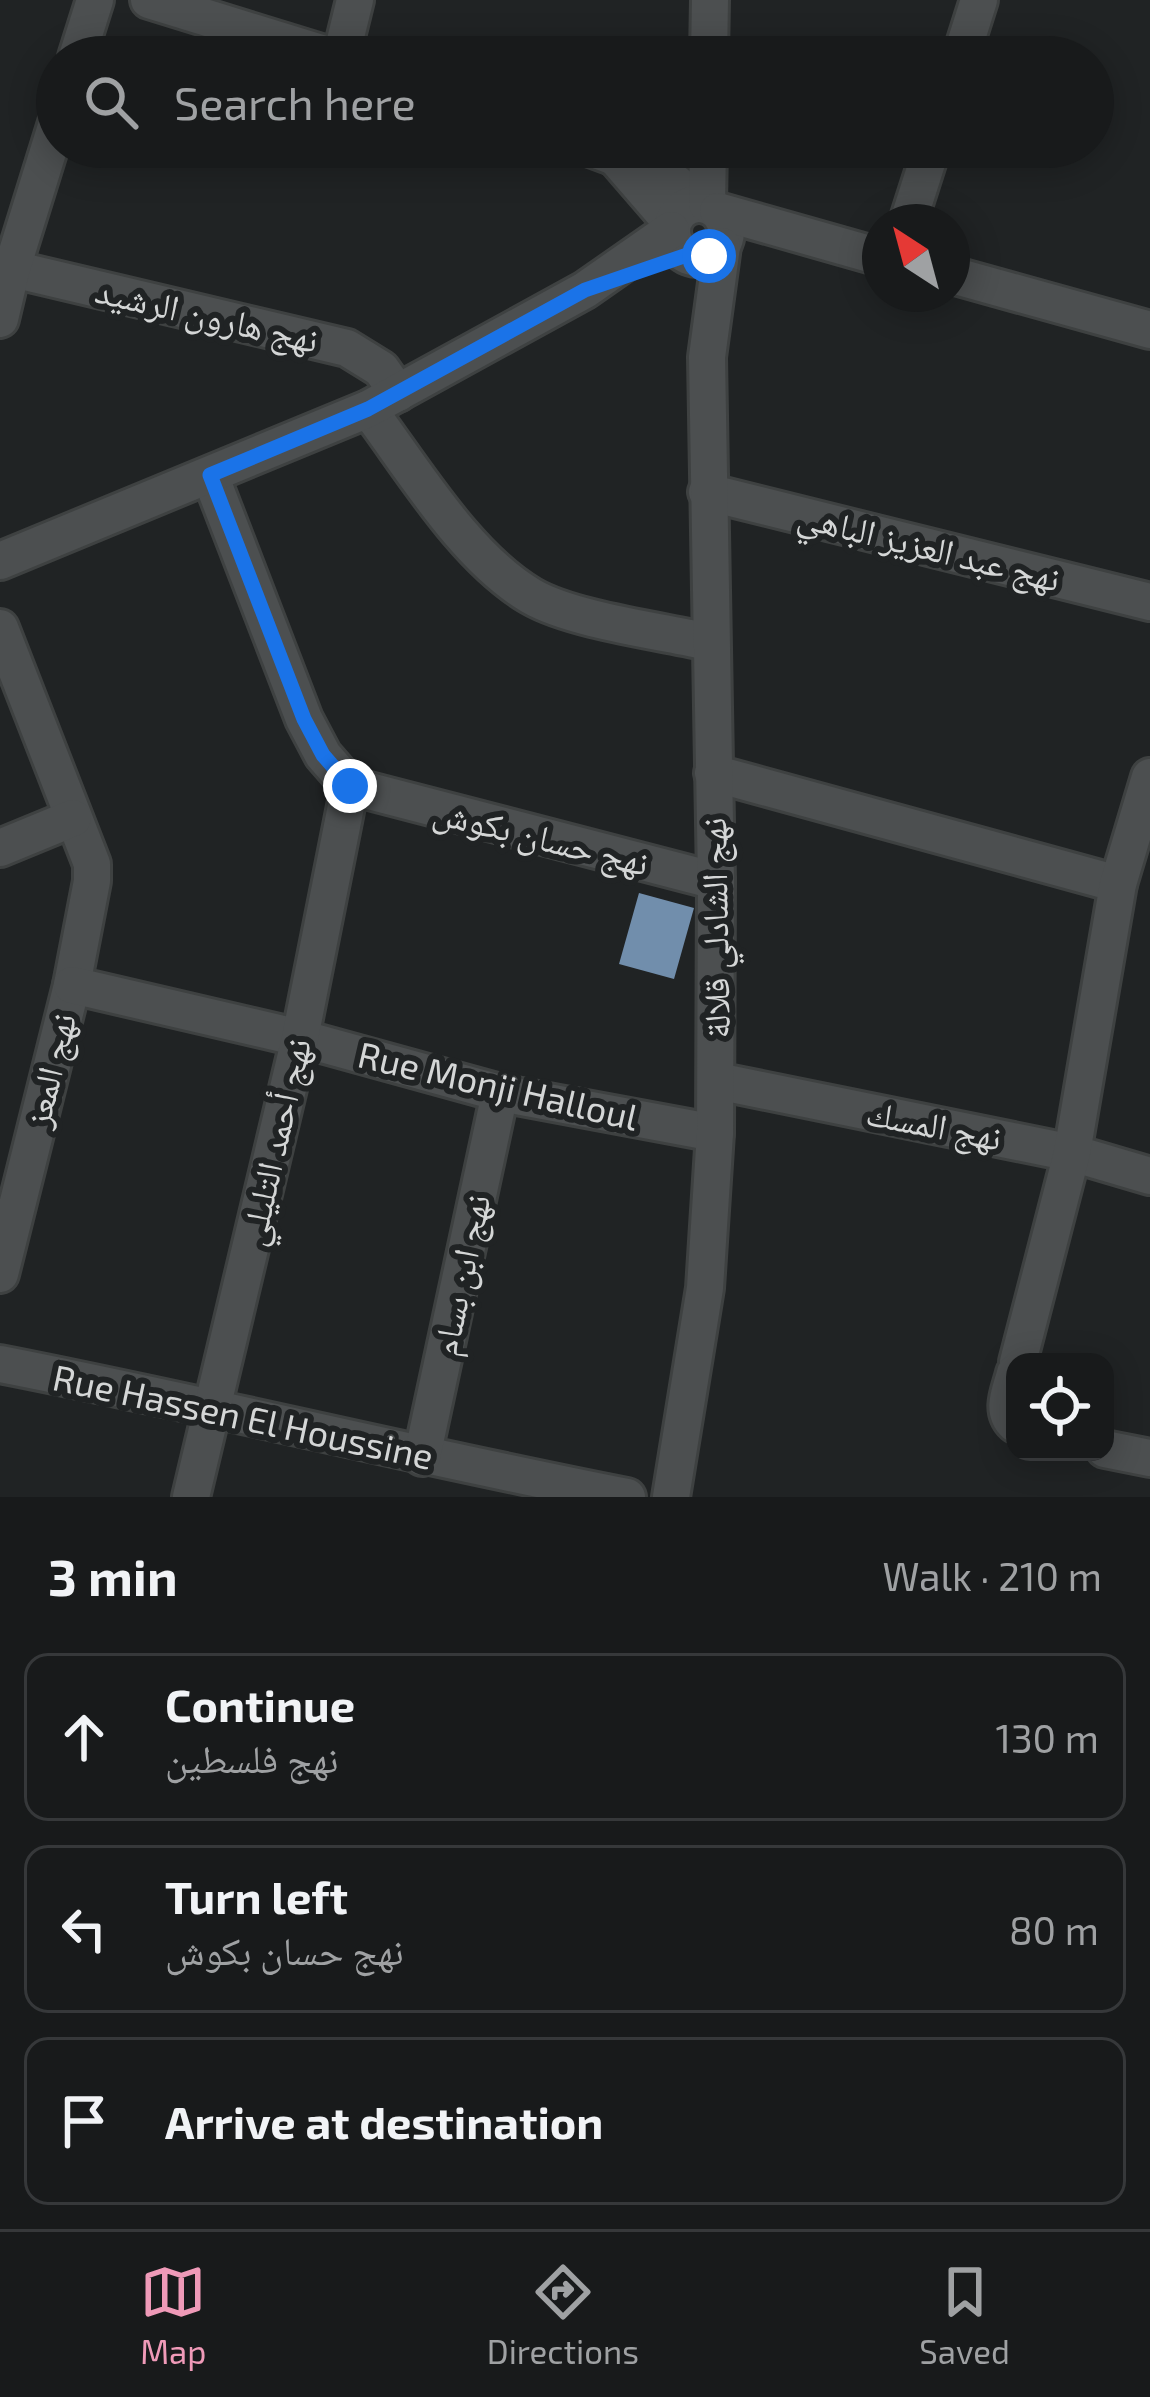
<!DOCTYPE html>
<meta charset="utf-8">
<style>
body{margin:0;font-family:"Exo 2","Noto Naskh Arabic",sans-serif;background:#212324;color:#f1f3f6}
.controls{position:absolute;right:36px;bottom:36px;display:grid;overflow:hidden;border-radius:24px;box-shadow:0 6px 30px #0003}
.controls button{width:108px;height:108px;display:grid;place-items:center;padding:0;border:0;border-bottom:3px solid #36383a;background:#181a1b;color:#f1f3f6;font:60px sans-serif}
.compass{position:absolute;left:862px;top:204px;width:108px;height:108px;border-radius:50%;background:#181a1b;box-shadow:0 6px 30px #0003;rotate:324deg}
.stop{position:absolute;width:36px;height:36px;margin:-27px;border:9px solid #1a73e8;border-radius:50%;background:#fff}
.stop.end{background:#1a73e8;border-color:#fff;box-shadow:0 3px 12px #0008}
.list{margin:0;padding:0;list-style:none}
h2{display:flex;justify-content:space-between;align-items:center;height:156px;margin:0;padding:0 48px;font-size:51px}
h2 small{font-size:39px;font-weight:400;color:#9fa1a3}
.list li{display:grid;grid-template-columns:78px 1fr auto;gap:36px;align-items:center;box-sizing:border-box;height:168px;margin:0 24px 24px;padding:0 24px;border:3px solid #36383a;border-radius:24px}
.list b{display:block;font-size:45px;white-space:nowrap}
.list p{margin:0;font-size:39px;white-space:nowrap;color:#9fa1a3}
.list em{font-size:39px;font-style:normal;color:#9fa1a3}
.icon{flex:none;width:66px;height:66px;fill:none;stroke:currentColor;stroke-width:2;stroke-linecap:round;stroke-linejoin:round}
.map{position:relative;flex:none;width:1150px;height:1497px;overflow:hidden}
.search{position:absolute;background:#181a1b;box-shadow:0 6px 30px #0003;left:36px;right:36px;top:36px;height:132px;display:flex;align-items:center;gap:30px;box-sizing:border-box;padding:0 42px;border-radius:66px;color:#9fa1a3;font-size:45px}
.sheet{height:732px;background:#181a1b}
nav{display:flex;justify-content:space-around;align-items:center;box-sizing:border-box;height:168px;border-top:3px solid #36383a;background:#181a1b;font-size:33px;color:#9fa1a3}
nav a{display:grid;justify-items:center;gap:6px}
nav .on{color:#ef9ab8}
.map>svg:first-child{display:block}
</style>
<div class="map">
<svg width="1150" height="1497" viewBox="0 0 1150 1497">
<rect width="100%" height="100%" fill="#202324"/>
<path fill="#718eac" d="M639 893 694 908 674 979 619 964Z"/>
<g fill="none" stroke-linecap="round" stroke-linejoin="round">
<g stroke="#3e4141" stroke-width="42">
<g id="minor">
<path d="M149 0 334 57"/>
<path d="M77 57 95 0"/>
<path d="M341 57 355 0"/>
<path d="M709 57 710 0"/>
<path d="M961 57 979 0"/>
<path d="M588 147 615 157 651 162 699 203"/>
<path d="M615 157 672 223"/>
<circle cx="699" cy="231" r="27"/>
<path d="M707 204 708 147"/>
<path d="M718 211 880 257"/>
<path d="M908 222 932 147"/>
<path d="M0 266 347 348 381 369 398 393"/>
<path d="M952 275 1150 330"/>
<path d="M0 319 12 268 57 123"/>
<path d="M368 409C413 469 465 557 531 596 572 620 660 631 709 642"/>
<path d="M210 475 304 719 323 755 350 786 716 881"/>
<path d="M707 492 1150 602"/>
<path d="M0 561 368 409 585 290 671 230"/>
<path d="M0 628 92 864V881L72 985 0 1274"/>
<path d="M713 773 1118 884"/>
<path d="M0 848 73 818"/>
<path d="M72 985 300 1038 500 1093 715 1133"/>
<path d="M717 1081 1072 1153 1150 1176"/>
<path d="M1018 1362 1072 1153 1118 884 1150 777"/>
<path d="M0 1364C210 1405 417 1456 627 1497"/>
<path d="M1015 1373C1011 1390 1000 1410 1015 1424"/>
<path d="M1105 1449 1150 1458"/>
<path d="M422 1457 500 1093"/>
<path d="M191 1497 300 1038 350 786"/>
<path d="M671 1497 705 1288 715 1133 716 881 707 357 722 246"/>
</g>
</g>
<use href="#minor" stroke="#4c4f50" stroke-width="36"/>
</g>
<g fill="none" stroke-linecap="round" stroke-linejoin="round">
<path stroke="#1a73e8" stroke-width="15" d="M350 786 323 755 304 719 210 475 368 409 585 290 687 255 709 256"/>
</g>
<g text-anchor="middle" stroke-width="12" stroke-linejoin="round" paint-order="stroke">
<g font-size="36" fill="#d4d6d6" stroke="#202324">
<text transform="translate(207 315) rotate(13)" y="13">نهج هارون الرشيد</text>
<text transform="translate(929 547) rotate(14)" y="13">نهج عبد العزيز الباهي</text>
<text transform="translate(541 837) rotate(14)" y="13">نهج حسان بكوش</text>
<text transform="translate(715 928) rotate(-91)" y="13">نهج الشادلي قلالة</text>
<text transform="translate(50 1070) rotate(-76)" y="13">نهج المعز</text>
<text transform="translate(498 1086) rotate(13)" y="13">Rue Monji Halloul</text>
<text transform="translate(934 1125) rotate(11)" y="13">نهج المسك</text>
<text transform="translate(275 1142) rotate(-77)" y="13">نهج أحمد التليلي</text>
<text transform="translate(461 1275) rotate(-78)" y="13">نهج ابن بسام</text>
<text transform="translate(243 1417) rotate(12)" y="13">Rue Hassen El Houssine</text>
</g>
</g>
</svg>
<div class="controls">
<button><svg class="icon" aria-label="locate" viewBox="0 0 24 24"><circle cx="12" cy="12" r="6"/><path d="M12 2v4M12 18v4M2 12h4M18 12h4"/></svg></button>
</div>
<svg class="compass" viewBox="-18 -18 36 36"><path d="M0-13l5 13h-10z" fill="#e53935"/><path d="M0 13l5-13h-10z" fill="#9fa1a3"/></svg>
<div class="stop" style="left:709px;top:256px"></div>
<div class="stop end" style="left:350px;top:786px"></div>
<div class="search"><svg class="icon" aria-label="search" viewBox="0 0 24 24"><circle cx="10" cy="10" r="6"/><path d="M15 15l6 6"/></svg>Search here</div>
</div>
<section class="sheet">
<h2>3 min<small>Walk · 210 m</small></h2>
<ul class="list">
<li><svg class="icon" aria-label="ahead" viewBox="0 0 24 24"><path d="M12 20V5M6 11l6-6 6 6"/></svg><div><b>Continue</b><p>نهج فلسطين</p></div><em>130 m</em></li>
<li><svg class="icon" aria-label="left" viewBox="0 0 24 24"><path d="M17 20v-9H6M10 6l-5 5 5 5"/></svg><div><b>Turn left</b><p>نهج حسان بكوش</p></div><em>80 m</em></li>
<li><svg class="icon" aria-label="arrive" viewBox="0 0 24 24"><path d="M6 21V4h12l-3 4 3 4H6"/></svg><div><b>Arrive at destination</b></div></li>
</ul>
</section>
<nav>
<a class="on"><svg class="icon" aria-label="map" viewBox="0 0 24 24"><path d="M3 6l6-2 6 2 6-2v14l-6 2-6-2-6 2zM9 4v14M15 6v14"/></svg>Map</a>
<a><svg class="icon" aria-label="directions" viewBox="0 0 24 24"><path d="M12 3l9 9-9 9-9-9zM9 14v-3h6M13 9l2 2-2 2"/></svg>Directions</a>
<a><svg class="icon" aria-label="saved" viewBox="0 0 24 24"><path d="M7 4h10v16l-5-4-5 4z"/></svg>Saved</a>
</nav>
